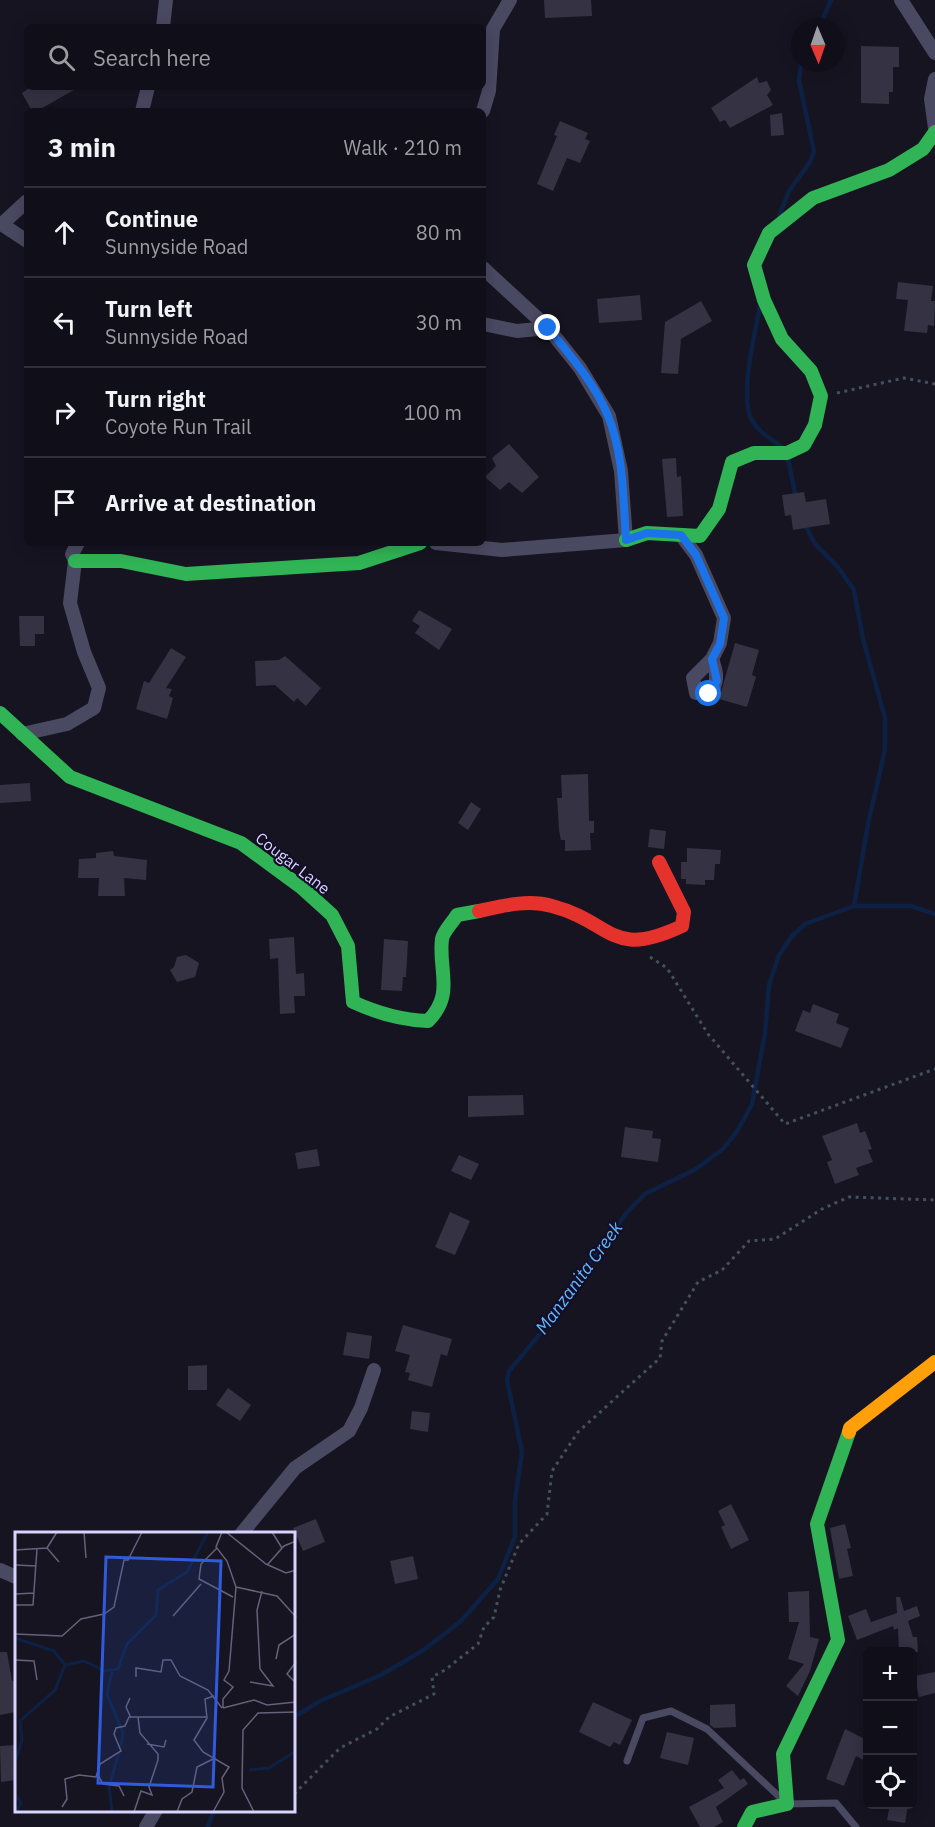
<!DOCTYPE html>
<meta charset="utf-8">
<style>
body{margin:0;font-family:"IBM Plex Sans",sans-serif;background:#191822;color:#f1f3f6}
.controls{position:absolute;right:18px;bottom:18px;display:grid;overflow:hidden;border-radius:9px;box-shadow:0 3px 15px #0003}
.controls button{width:54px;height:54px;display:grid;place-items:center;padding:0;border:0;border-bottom:2px solid #302f38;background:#100f19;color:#f1f3f6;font:30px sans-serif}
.compass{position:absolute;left:791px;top:18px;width:54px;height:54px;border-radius:50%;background:#100f19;box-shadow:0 3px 15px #0003;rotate:178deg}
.stop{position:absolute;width:18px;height:18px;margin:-14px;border:4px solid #1a73e8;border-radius:50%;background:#fff}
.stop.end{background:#1a73e8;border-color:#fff;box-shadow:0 2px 6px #0008}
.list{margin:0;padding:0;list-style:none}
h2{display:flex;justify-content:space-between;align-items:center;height:78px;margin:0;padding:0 24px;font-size:26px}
h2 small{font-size:20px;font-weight:400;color:#9c9ca2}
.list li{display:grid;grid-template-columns:39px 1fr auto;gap:18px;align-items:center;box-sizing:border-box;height:90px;padding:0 24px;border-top:2px solid #302f38}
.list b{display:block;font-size:22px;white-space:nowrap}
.list p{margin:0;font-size:20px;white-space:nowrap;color:#9c9ca2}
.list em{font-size:20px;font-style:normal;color:#9c9ca2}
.icon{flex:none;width:33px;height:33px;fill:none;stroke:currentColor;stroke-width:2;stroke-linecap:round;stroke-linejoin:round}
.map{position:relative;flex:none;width:935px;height:1827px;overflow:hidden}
.search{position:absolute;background:#100f19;box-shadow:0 3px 15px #0003;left:24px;top:24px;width:462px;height:66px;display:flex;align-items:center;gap:15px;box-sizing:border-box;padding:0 21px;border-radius:9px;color:#9c9ca2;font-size:22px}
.panel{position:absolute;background:#100f19;box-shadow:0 3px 15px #0003;left:24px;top:108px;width:462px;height:438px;border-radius:9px}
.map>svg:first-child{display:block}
</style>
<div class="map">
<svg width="935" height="1827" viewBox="0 0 935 1827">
<rect width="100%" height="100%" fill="#161421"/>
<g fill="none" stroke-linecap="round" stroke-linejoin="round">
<g stroke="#0d2144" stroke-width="4.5">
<path d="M819 27 831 0"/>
<path d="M779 216 789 191 810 162 814 151 799 81 801 63"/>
<path d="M760 306C755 332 738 401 753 422 760 433 771 439 782 447"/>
<path d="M788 459 796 498"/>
<path d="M804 523 815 544 837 566 854 590 863 639 885 718V750L868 824 854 906"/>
<path d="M294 1717 320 1701 381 1675 422 1651 460 1622 498 1579 515 1537V1500L522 1452 507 1380 509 1371 545 1328 562 1298 628 1211 645 1194 696 1169 723 1149 738 1130 752 1104 765 1033 769 985 779 955 792 936 805 924 854 906H911L935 914"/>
<path d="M208 1827 214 1810"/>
</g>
</g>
<g fill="#343243">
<path d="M544 0H591L592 16 545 18Z"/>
<path d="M861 46 899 47V67H893V92H889V104L861 103Z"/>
<path d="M757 77 759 83 767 81 771 90 767 95 773 105 730 128 725 120 720 122 711 108Z"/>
<path d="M31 87H79L37 111H32L22 93Z"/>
<path d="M782 113 784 135 771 136 770 115Z"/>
<path d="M560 121 588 133 585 139 590 141 580 163 567 158 553 191 537 184 557 136 554 135Z"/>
<path d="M898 282 933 286 931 301H935L934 326 928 325 927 333 904 331 908 300 896 299Z"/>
<path d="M640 295 642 320 599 323 597 299Z"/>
<path d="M701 301 712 321 681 339 678 374 661 373 665 322Z"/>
<path d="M509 444 539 477 522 493 509 482 500 490 485 477 496 466 492 458Z"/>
<path d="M676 458 677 477 681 476 683 516 667 517 662 459Z"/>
<path d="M804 492 806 502 826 499 830 524 793 530 791 515 785 516 782 495Z"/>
<path d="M419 610 452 629 439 650 415 633 420 626 412 621Z"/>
<path d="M19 616H44V634H35V646H20Z"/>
<path d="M735 643 759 650 752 675 756 677 747 707 719 699Z"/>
<path d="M171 648 186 657 166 688 172 689 169 696 173 698 167 719 136 709 144 681 149 683Z"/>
<path d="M285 656 321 688 306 706 297 698 294 702 275 685 256 686 255 661 279 660Z"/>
<path d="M588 774 589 821H594V833H590L591 850 565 851V840H561L559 830 557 798H562L561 775Z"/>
<path d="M30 783 31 801 0 803V785Z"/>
<path d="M471 802 481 809 468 830 458 823Z"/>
<path d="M650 829 666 831 664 849 648 847Z"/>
<path d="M687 848 721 850 720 864H715L714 880H705V885L686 884V879H681V862H687Z"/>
<path d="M113 851 114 856 147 860 146 880 124 878 125 896H98L99 878H78L79 859 96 858V853Z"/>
<path d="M294 937 296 974 304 973 305 996H294L295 1013 280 1014 278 958 270 959 269 939Z"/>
<path d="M384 939 408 941 406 977H403L402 991 381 990Z"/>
<path d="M186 955 199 963 195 977 177 982 170 970 174 967 177 957Z"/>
<path d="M813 1004 839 1014 836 1023 849 1028 841 1048 795 1031 803 1010 810 1013Z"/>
<path d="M523 1095 524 1115 468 1117V1096Z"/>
<path d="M857 1123 860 1133 865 1131 872 1149 868 1150 873 1162 856 1168 859 1175 835 1184 827 1162 832 1160 822 1136Z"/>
<path d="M625 1127 653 1131 652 1138 661 1139 658 1162 621 1157Z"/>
<path d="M317 1149 320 1166 298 1169 295 1153Z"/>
<path d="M459 1155 479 1164 471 1180 451 1171Z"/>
<path d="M450 1212 470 1221 455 1255 435 1247Z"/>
<path d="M403 1325 452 1339 447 1356 441 1354 432 1387 408 1380 410 1373 405 1372 410 1355 395 1351Z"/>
<path d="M347 1332 372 1336 369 1359 343 1355Z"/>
<path d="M207 1365V1390H188V1366Z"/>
<path d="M228 1388 251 1405 240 1421 216 1405Z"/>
<path d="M412 1411 430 1413 428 1432 410 1429Z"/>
<path d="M731 1504 749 1540 731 1549 721 1527 725 1525 718 1511Z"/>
<path d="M316 1519 325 1542 303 1551 293 1528Z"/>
<path d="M845 1524 851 1548 847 1549 853 1576 839 1579 830 1528Z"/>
<path d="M413 1556 418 1579 395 1584 390 1561Z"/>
<path d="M809 1591 810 1637 819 1639 810 1671 798 1696 786 1686 804 1664 788 1659 799 1622H789L788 1592Z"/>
<path d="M896 1597H900L904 1611 917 1606 920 1616 908 1621 913 1637H917L918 1652H899L898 1628 894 1630 893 1626 857 1640 848 1616 866 1609 871 1622 897 1613Z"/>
<path d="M0 1652H7L12 1681 16 1680V1712L0 1715Z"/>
<path d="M935 1672V1693L919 1697 914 1676Z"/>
<path d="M593 1702 632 1720 620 1745 614 1742 610 1747 579 1732Z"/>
<path d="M735 1704 736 1727 714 1728 710 1725V1705Z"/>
<path d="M845 1729 867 1740V1762L856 1756 844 1786 826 1779Z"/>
<path d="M667 1732 694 1738 688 1765 660 1758Z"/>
<path d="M16 1745V1780L1 1782 0 1746Z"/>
<path d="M732 1770 740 1780 744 1778 748 1784 716 1807 723 1822 714 1827H700L689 1807 724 1788 718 1780Z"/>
<path d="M890 1804H908L905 1823 887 1820Z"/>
</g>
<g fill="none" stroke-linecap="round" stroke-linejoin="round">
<g stroke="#44505f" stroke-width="3" stroke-dasharray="3 4.5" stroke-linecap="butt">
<path d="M837 393 904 378 935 384"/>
<path d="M650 957 667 968 708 1034 785 1124 935 1069"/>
<path d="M294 1794 340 1748 377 1729 389 1717 434 1694 432 1677 445 1670 478 1644 484 1627 494 1617 500 1590 519 1544 547 1514 552 1471 578 1432 660 1358 662 1341 698 1282 722 1270 749 1241 775 1239 822 1209 849 1197 935 1200"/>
<path d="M266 1811 267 1810"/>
</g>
<path stroke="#4a4962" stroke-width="7" d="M627 1761 643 1718 671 1711 707 1729 787 1804 836 1803 856 1827"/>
<g stroke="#4a4962" stroke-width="14">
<path d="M901 0 935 53"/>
<path d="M163 27 166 0"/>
<path d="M935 79 931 99 935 128"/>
<path d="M142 111 148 87"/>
<path d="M483 111 489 91 493 29 510 0"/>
<path d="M0 223 27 241"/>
<path d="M2 224 27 201"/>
<path d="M483 324 517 331 548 328"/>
<path d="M681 535 696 555 724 618 720 643 712 659 693 678 696 693 709 694C719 683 717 672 712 659"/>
<path d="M436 543 502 550 626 540 621 471 609 416 580 368 548 328 483 268"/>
<path d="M22 734 67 724 94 708 99 688 84 652 70 603 75 561 72 554 78 543"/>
<path d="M242 1533 295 1468 349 1431 361 1408 374 1370"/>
<path d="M0 1570 16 1577"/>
<path d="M146 1827 156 1810"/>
</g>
<g stroke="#30b455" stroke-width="14">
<path d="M626 540 647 533 700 536 719 509 732 462 754 453H787L804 445 815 425 821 396 811 371 782 339 764 300 754 265 769 233 813 198 889 170 923 149 935 132"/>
<path d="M75 561H121L186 574 359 563 420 543"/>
<path d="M0 713 70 777 241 843 301 887 332 915 348 946 353 1002C377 1013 401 1020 428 1021 455 994 438 970 442 939 443 932 453 922 457 915L479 911"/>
<path d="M744 1827 752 1812 787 1804 783 1754 838 1640 817 1524 849 1432"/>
</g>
<path stroke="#ff9f0a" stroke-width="14" d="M849 1432 850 1428 935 1362"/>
<path stroke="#e5322d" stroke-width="14" d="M479 911C502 906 528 899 552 906 613 922 610 960 682 926L684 912 659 862"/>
</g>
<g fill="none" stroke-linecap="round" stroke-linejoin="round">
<path stroke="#1a73e8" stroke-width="8" d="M548 328C570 355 595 384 608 416 624 454 623 500 626 540L647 533 681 535 696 555 724 618 720 644 712 659 717 681 709 694"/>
</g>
<g text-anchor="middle" stroke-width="4.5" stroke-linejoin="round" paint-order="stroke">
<g font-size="16" fill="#d9d4ff" stroke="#130f26">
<text transform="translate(293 863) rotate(38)" y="6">Cougar Lane</text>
</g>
<g font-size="18" font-style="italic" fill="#62b6ff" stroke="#130f26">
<text transform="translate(579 1278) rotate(-54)" y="6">Manzanita Creek</text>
</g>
</g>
<g transform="translate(15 1532)">
<rect width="280" height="280" fill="#161421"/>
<path fill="none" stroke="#0d2144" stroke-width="3" d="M0 106 39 119 50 133 69 129 90 139 103 137 112 112 141 83 143 58 172 40 193 0M97 140 92 162 108 201 106 214M0 230 7 208 5 189 40 158 50 133M234 238 254 236 281 219M0 249V262L6 271 1 280M97 280 94 255 104 221"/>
<path fill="none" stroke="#64617a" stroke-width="1.5" d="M69 0 71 26M207 0 201 15 212 29 221 55 214 139 209 148 218 155 208 167V176M211 0 251 32 271 41 281 38M257 0 267 16M32 16 44 30M202 16 186 32 184 47 218 65M0 18 32 16 42 0M253 32 269 14 281 9M0 33 21 34M221 55 262 64 281 85M0 62 19 61M0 73H18L22 17M158 84 186 52M0 102 47 104 66 87 89 82 99 75 109 28H113L127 0M261 127 264 113 281 102M0 128 19 129 22 148M281 130 272 142 281 151M121 145V136L146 140 148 128H156L165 144 193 158 207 176M235 150 258 154 245 137 242 78 247 59M113 170 115 166 111 175 116 186M208 176 239 168 252 173 281 170M132 212 149 215 151 208M83 243 88 252 104 254 109 264M47 275 52 267 50 247 64 243 81 245 85 232 106 219 99 202 101 196 110 194 114 185H123M119 280 126 259 137 263 134 255 143 228V222L125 201 123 185H191M162 280 167 267 177 260 182 235 198 227M198 280 209 260 207 246 214 235 188 220 179 208 192 186 190 167 199 164M239 280 227 256 228 198 243 181 281 180"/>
<path fill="#305bdc" fill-opacity="0.15" stroke="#305bdc" stroke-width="3" d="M91 25 206 29 198 255 83 251Z"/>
<rect width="280" height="280" fill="none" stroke="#d9d4ff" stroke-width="3"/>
</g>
</svg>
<div class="controls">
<button>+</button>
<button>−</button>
<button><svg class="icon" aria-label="locate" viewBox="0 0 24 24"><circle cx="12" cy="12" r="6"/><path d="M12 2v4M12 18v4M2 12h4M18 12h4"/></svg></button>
</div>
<svg class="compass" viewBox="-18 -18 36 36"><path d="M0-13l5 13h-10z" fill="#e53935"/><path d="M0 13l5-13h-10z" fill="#9c9ca2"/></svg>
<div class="stop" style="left:709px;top:694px"></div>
<div class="stop end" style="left:548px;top:328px"></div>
<div class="search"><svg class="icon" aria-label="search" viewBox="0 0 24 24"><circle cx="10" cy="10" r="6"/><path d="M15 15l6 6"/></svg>Search here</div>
<section class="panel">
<h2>3 min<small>Walk · 210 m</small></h2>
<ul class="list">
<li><svg class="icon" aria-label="ahead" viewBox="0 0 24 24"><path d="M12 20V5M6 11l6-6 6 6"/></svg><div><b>Continue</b><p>Sunnyside Road</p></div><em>80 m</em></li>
<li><svg class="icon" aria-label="left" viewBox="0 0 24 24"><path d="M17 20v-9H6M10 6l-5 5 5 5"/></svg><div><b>Turn left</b><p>Sunnyside Road</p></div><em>30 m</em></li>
<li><svg class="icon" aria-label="right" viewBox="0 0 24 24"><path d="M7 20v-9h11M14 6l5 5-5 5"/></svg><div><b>Turn right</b><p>Coyote Run Trail</p></div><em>100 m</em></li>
<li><svg class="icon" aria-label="arrive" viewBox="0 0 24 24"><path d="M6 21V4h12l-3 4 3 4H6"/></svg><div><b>Arrive at destination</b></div></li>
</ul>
</section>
</div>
